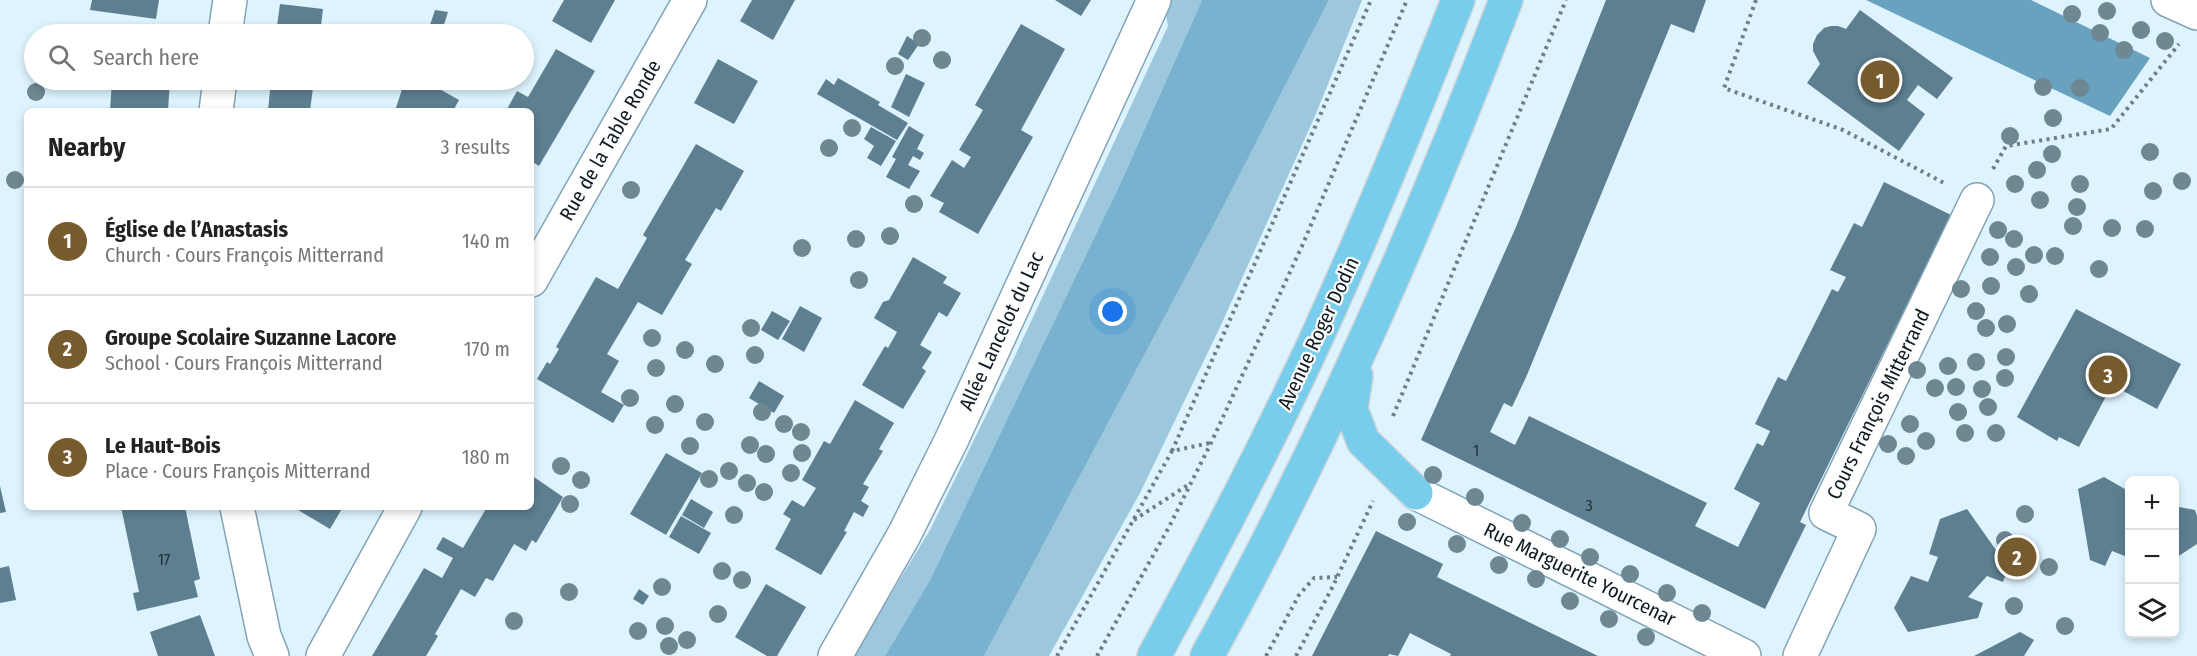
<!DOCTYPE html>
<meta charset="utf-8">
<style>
body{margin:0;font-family:"Fira Sans Condensed",sans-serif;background:#f2f2f2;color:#222}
.controls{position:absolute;right:18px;bottom:18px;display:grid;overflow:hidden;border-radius:9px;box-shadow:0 3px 9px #0003}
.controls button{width:54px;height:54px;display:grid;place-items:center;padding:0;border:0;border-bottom:2px solid #e0e0e0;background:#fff;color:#222;font:30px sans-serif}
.you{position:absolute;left:1113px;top:312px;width:21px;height:21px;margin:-15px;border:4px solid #fff;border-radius:50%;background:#1a73e8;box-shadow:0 0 0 9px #1a73e833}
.badge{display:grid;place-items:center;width:39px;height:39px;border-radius:50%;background:#755b2d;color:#fff;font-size:20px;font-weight:700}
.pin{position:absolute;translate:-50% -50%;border:3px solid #fff;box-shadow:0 2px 6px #0006}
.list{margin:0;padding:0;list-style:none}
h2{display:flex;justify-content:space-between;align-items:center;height:78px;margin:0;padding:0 24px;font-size:26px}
h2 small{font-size:20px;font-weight:400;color:#767676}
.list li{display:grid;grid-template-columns:39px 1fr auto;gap:18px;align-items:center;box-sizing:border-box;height:108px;padding:0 24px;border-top:2px solid #e0e0e0}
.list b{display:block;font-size:22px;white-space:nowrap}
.list p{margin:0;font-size:20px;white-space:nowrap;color:#767676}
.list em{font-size:20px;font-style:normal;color:#767676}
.icon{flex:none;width:33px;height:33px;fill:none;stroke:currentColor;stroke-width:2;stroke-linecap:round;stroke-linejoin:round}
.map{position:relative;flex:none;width:2197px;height:656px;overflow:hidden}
.search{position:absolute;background:#fff;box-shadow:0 3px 9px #0003;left:24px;top:24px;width:510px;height:66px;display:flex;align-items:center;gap:15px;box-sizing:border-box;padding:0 21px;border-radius:33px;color:#767676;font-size:22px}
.panel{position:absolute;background:#fff;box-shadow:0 3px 9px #0003;left:24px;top:108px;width:510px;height:402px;border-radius:9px}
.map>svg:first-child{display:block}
</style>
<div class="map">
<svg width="2197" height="656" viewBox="0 0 2197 656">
<rect width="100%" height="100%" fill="#ddf3fe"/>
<g fill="#9dc7dc">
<path d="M1165 0H1202L1121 182 930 580 885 656H853L930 530 1015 356 1168 26 1164 3Z"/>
<path d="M1329 0H1362L1315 116 1221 325 1140 493 1049 656H984L1220 213Z"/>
</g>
<path fill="#79b2ce" d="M1202 0H1329L1220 213 984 656H885L930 580 1121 182Z"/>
<path fill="#69a2be" d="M1866 0H2031L2150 58 2110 116Z"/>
<g fill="#5e7f8f">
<path d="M92 0H159L156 19 90 10Z"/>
<path d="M564 0H615L591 43 552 21Z"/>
<path d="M752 0H795L773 40 740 21Z"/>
<path d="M1055 0H1091L1081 16Z"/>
<path d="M1606 0H1706L1694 33 1671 24 1527 375 1512 407 1504 403 1490 432 1515 445 1529 416 1707 503 1695 526 1738 547 1760 503 1734 489 1757 443 1763 446 1770 431 1755 424 1778 377 1786 381 1832 289 1838 292 1846 277 1830 270 1854 223 1862 227 1884 182 1951 215 1800 522 1806 525 1765 609 1421 440 1516 227Z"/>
<path d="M280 4 323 9 320 34H276Z"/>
<path d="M435 10 448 12 441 34H427Z"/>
<path d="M1860 10 1953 78 1937 99 1918 85 1907 100 1925 114 1899 151 1807 83 1820 64 1813 51V44L1817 35 1824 28 1831 26H1838L1846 29Z"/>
<path d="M1021 24 1065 49 1021 130 1033 137 978 234 939 212 944 203 930 196 952 160 964 168 971 157 959 150 983 110 975 105Z"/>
<path d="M907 36 919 44 908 60 898 54Z"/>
<path d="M556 49 595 71 539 166 531 161V111H506L517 91 528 97Z"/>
<path d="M718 59 758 81 734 124 694 103Z"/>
<path d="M906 74 925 83 909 117 891 107Z"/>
<path d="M838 78 880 102 878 105 908 123 897 140 817 94 826 79 834 85Z"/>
<path d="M112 80H170L168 111H110Z"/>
<path d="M271 80H314L310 111H268Z"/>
<path d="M405 80H430L429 83 459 100 453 111H395Z"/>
<path d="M909 126 924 135 917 149 924 153 920 160 913 156 908 165 920 171 909 189 886 177 896 159 892 157Z"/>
<path d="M871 127 896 141 881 166 867 158 874 146 864 139Z"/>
<path d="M696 144 744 171 721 211 716 208 685 260 692 264 662 315 638 302 607 354 619 361 601 392 624 405 613 423 537 379 547 362 550 364 559 349 556 347 596 277 618 289 647 238 643 235Z"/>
<path d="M913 257 947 277 943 283 961 293 947 317 939 312 920 345 932 352 922 368 926 371 903 409 862 385 885 346 888 348 897 332 874 318 883 302 889 300Z"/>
<path d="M800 306 822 318 804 352 782 339Z"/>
<path d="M2076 309 2181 364 2157 409 2112 385 2079 447 2059 437 2057 441 2017 417Z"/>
<path d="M772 311 790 321 778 340 761 330Z"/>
<path d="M759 381 784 396 774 413 749 398Z"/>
<path d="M855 400 894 423 879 449 883 451 863 484 869 487 861 501 869 506 863 517 854 512 844 531 847 532 821 575 775 549 791 519 783 514 792 500 804 507 816 488 802 480 824 441 830 444Z"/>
<path d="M666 453 702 473 666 535 630 514Z"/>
<path d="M531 475 563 497 536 543 532 540 526 551 514 544 493 581 486 578 475 597 461 589 435 634 438 636 426 656H372L424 568 442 578 453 558 436 549 443 537 463 548 487 507H531Z"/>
<path d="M2104 477 2130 492V505L2127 512H2130V558L2112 551 2105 566 2090 560 2078 489Z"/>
<path d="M0 486 6 512 0 513Z"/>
<path d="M691 499 713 512 704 528 682 515Z"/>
<path d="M2174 506 2195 510 2197 516V544L2174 559Z"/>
<path d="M121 507H185L200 579 194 581 198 597 137 611 133 593 139 592Z"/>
<path d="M293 507H343L330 529Z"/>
<path d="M1967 509 2008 567 2003 582 1987 576 1968 597 1983 603 1978 618 1908 632 1894 608 1911 576 1928 582 1938 557 1929 554 1940 519Z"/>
<path d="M681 516 711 533 699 554 669 537Z"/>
<path d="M1376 531 1443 564 1437 577 1598 656H1450L1451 654 1410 633 1398 656 1389 654 1388 656H1312Z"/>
<path d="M9 566 16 600 0 603V568Z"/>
<path d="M766 584 806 607 777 656H767L735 637Z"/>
<path d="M639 589 649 596 643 605 633 599Z"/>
<path d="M200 615 215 656H158L150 632Z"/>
<path d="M2020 632 2034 640 2024 656H1974Z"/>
</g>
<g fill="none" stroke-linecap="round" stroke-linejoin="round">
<g stroke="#82a4b6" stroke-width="36">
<g id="street">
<path d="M2168 0 2197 13"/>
<path d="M225 34 230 0"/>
<path d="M216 111 220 80"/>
<path d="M531 280 690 0"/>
<path d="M1416 493 1744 656"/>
<path d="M237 507 264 636 272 656"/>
<path d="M323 656 405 507"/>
<path d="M835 656 904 535 951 441 1154 0"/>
<path d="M1800 656 1859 529 1826 513 1977 200"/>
</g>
</g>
<g stroke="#d3d6d7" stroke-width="36">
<g id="primary">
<path d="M1356 376 1351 409 1363 441 1416 493"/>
<path d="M1154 656C1213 548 1270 440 1321 328 1370 220 1415 110 1458 0"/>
<path d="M1207 656C1324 445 1420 225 1506 0"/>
</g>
</g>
<g stroke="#6c7e86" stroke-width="4" stroke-dasharray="3 4.5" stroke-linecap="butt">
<path d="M1756 0 1724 88 1843 130 1946 184"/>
<path d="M1993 169 2006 146 2111 129 2179 44"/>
<path d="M1393 416 1566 0"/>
<path d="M1172 451 1371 0"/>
<path d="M1134 520 1191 483"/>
<path d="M1057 656 1172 451 1210 443"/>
<path d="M1097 656 1169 527 1211 443 1302 246 1407 0"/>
<path d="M1266 656 1299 595 1314 578 1337 577"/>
<path d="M1296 656 1333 586 1373 501"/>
</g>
<use href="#street" stroke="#fff" stroke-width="33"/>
<use href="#primary" stroke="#79cdec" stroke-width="33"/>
</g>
<g fill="#6d8793">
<circle cx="2107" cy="11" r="9"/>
<circle cx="2072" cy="14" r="9"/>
<circle cx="2141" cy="30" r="9"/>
<circle cx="2100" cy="33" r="9"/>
<circle cx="922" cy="38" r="9"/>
<circle cx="2165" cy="41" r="9"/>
<circle cx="2124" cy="50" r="9"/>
<circle cx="942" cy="60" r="9"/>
<circle cx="895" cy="66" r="9"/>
<circle cx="2043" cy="87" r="9"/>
<circle cx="2080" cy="88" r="9"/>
<circle cx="36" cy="92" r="9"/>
<circle cx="2053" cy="118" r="9"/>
<circle cx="852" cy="128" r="9"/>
<circle cx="2010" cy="136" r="9"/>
<circle cx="829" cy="148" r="9"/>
<circle cx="2150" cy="152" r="9"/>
<circle cx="2052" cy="154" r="9"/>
<circle cx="2037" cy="170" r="9"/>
<circle cx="15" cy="180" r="9"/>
<circle cx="2182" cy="181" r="9"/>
<circle cx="2015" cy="184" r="9"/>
<circle cx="2080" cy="184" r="9"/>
<circle cx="631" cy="190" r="9"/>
<circle cx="2153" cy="191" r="9"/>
<circle cx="2040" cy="200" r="9"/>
<circle cx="914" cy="204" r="9"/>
<circle cx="2077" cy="207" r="9"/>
<circle cx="2073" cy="226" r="9"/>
<circle cx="2112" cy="228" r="9"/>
<circle cx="2145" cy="229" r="9"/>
<circle cx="1998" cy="230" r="9"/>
<circle cx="890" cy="236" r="9"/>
<circle cx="856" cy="239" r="9"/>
<circle cx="2014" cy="239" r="9"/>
<circle cx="802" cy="248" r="9"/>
<circle cx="2034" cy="255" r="9"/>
<circle cx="2055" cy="256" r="9"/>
<circle cx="1990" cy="257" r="9"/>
<circle cx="2016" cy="267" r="9"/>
<circle cx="2099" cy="269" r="9"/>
<circle cx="859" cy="280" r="9"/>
<circle cx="1991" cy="286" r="9"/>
<circle cx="1961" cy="289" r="9"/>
<circle cx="2029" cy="294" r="9"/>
<circle cx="1976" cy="311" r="9"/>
<circle cx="2007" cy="324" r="9"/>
<circle cx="751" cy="328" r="9"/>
<circle cx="1986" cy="328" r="9"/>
<circle cx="652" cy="338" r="9"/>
<circle cx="685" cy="350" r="9"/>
<circle cx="755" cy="355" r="9"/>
<circle cx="2006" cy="357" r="9"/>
<circle cx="1976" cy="362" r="9"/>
<circle cx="715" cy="364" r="9"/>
<circle cx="1948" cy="366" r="9"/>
<circle cx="656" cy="368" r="9"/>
<circle cx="1917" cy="370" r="9"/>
<circle cx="2005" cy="378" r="9"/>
<circle cx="1956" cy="387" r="9"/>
<circle cx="1935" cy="388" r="9"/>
<circle cx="1982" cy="389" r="9"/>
<circle cx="630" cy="398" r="9"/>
<circle cx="675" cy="404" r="9"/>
<circle cx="1988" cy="407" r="9"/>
<circle cx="762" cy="412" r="9"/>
<circle cx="1958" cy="412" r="9"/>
<circle cx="705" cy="422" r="9"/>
<circle cx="784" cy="424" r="9"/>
<circle cx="1910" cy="424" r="9"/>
<circle cx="655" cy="425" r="9"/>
<circle cx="801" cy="432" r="9"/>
<circle cx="1965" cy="433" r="9"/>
<circle cx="1996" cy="433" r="9"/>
<circle cx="1926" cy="441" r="9"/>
<circle cx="1888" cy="444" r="9"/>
<circle cx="750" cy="445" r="9"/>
<circle cx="690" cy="446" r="9"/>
<circle cx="802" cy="453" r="9"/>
<circle cx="766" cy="454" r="9"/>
<circle cx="1906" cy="456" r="9"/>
<circle cx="561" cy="466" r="9"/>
<circle cx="729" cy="471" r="9"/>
<circle cx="791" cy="473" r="9"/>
<circle cx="1433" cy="475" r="9"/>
<circle cx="709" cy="479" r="9"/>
<circle cx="581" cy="480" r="9"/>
<circle cx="747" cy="483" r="9"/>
<circle cx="764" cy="492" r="9"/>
<circle cx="1475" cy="497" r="9"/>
<circle cx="570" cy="504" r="9"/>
<circle cx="2025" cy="514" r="9"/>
<circle cx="734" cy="515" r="9"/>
<circle cx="1407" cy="522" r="9"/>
<circle cx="1522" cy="523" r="9"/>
<circle cx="1560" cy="539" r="9"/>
<circle cx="2005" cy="540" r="9"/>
<circle cx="1457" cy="544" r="9"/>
<circle cx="1590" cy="557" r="9"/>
<circle cx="1499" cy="565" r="9"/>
<circle cx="2049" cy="567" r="9"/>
<circle cx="722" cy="571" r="9"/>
<circle cx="1630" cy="574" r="9"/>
<circle cx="1536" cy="579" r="9"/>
<circle cx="742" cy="580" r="9"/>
<circle cx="662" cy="587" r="9"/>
<circle cx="569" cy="592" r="9"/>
<circle cx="1667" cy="593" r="9"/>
<circle cx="1570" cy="601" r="9"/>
<circle cx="2014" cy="606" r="9"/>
<circle cx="1702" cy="613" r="9"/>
<circle cx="718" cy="614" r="9"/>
<circle cx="1609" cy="619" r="9"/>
<circle cx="514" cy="621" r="9"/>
<circle cx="665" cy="626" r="9"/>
<circle cx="2065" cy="626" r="9"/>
<circle cx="638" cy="631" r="9"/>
<circle cx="1646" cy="637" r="9"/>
<circle cx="687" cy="640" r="9"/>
<circle cx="669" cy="646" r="9"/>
</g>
<g text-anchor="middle" stroke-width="4.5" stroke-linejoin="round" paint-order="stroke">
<g font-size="16" fill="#21343c">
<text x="1476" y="456">1</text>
<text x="1589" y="511">3</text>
<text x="164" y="565">17</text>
</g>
<g font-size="20" fill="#0d1b21" stroke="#fcfcfc">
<text transform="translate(610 140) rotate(-60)" y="7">Rue de la Table Ronde</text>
<text transform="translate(1001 331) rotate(-65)" y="7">Allée Lancelot du Lac</text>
<text transform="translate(1318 333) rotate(-65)" y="7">Avenue Roger Dodin</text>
<text transform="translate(1878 404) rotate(-64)" y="7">Cours François Mitterrand</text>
<text transform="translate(1580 574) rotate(26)" y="7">Rue Marguerite Yourcenar</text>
</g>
</g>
</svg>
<div class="controls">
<button>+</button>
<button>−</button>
<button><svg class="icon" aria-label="layers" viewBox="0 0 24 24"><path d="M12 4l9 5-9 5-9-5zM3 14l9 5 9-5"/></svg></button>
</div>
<div class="you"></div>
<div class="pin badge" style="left:1880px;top:80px">1</div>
<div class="pin badge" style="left:2017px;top:557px">2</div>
<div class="pin badge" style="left:2108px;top:375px">3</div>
<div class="search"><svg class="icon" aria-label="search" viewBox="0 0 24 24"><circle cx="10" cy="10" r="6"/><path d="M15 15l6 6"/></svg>Search here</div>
<section class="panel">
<h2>Nearby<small>3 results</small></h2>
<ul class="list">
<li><span class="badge">1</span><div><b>Église de l’Anastasis</b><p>Church · Cours François Mitterrand</p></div><em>140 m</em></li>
<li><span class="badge">2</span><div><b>Groupe Scolaire Suzanne Lacore</b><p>School · Cours François Mitterrand</p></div><em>170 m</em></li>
<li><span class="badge">3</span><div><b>Le Haut-Bois</b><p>Place · Cours François Mitterrand</p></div><em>180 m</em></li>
</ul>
</section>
</div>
